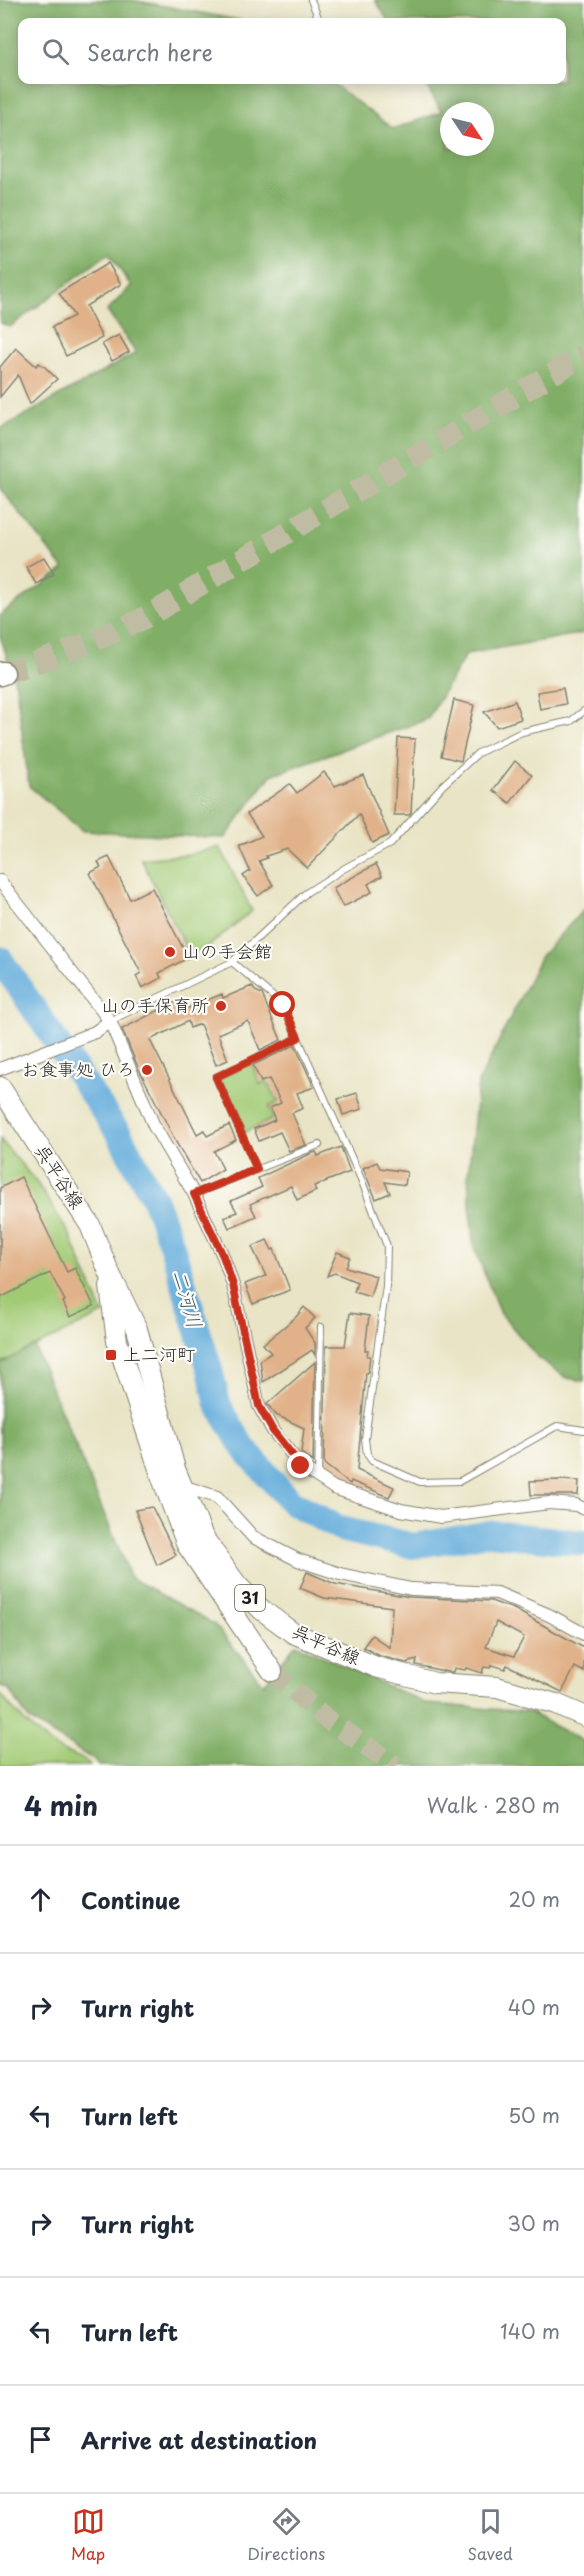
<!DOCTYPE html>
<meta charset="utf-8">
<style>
body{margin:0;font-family:"Playpen Sans","Klee One",sans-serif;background:#f2f2f3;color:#1f2937}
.compass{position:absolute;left:440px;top:102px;width:54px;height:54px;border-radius:50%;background:#fff;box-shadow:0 3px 15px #0003;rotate:125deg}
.stop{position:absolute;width:18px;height:18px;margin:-14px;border:4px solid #c8321e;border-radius:50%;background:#fff}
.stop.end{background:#c8321e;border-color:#fff;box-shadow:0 2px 6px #0008}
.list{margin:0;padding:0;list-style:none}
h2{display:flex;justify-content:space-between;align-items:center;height:78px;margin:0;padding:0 24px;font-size:26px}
h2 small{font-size:20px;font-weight:400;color:#747a83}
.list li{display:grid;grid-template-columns:39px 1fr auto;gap:18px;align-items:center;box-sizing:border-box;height:108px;padding:0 24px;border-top:2px solid #e0e1e3}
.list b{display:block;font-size:22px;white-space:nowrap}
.list em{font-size:20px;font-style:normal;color:#747a83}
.icon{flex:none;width:33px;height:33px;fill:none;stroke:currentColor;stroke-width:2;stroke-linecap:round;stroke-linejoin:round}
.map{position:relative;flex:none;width:584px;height:1766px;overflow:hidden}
.search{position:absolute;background:#fff;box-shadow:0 3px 15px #0003;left:18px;right:18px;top:18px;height:66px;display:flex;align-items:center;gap:15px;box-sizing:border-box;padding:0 21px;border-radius:12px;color:#747a83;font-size:22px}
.sheet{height:726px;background:#fff}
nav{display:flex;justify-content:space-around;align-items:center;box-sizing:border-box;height:84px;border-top:2px solid #e0e1e3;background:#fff;font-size:16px;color:#747a83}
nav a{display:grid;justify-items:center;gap:3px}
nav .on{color:#c8321e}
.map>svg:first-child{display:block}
</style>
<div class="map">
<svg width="584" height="1766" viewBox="0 0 584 1766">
<rect width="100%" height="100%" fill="#fdfcf7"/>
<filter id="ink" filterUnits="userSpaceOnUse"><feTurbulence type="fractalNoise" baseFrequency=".0167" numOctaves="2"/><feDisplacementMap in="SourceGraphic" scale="12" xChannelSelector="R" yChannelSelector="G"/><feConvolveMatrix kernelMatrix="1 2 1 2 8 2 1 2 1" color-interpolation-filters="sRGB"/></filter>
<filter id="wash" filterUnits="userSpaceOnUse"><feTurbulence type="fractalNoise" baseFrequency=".008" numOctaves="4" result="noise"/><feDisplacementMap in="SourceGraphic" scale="24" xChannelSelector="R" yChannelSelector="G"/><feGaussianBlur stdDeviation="1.35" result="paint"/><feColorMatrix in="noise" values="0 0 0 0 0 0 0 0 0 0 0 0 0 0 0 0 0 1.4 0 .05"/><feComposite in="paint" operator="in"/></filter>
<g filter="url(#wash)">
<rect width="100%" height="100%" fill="#e9e4c5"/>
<g fill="#a1ca75" stroke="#5e7348" stroke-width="1.5">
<path d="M220 847 252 911 206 948 190 956 141 859 190 854Z"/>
<path d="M251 1062 260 1084 267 1081 279 1102 269 1107 273 1119 243 1133 218 1078Z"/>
<path d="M0 1139 37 1183 69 1233 103 1314 0 1364Z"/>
<path d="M0 1694C16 1714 33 1731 53 1746 64 1754 82 1755 90 1766H0Z"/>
</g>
<g fill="#80ae66" stroke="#4e6541" stroke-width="1.5" fill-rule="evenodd">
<path d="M0 0H133L249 22H22V80H328L393 129 442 112 423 80H562V22H389L375 0H584V633L466 654 428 719 271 775 225 838 83 831 29 786 16 685 0 636V615L64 569 0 488V429L136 353 107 311 131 286 109 253 10 327 0 323ZM449 111H485V147H449Z"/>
<path d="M584 909V1381L567 1378 538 1358 499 1311 473 1244 468 1177 478 1083 541 956Z"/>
<path d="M34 1346 131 1578 214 1624 264 1684 296 1644 427 1704 529 1712 584 1742V1766H98L94 1760 28 1719 8 1688 0 1686V1364Z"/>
</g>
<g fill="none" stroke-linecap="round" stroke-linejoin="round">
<path stroke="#65addc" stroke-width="26" d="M0 959 119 1134 155 1201 171 1243 210 1370 218 1404 242 1446 290 1501 340 1529 413 1546 490 1533 584 1543"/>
</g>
<g id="blocks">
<g fill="#e1b289" fill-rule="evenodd">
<path d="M108 263 121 284 86 306 102 338 66 356 52 327 74 316 59 293Z"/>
<path d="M119 335 129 352 112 361 102 344Z"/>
<path d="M16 348 36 366 39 363 45 367 57 379 30 404 18 375 0 397V367Z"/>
<path d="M44 557 54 574 36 584 26 567Z"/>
<path d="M563 688 566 704 540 709 537 692Z"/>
<path d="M454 700 474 705 461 761 441 756Z"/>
<path d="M515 701 521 719 497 727 484 712Z"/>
<path d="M398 738 415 739 411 813 409 815H394Z"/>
<path d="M515 761 532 775 510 803 493 790Z"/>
<path d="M324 772 335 786 363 775 389 835 372 843 359 814 307 868 287 849 266 856 267 858 259 861 273 885 258 896 243 876 250 871 239 846 262 836 247 814 290 784 297 793Z"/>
<path d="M109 857 130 899 152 888 188 958 159 973 161 978 142 988 136 976 141 973 90 873 101 867 98 862Z"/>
<path d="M376 864 382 876 368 884 372 892 343 907 333 888Z"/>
<path d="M252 986 255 991 262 994 281 1040 260 1050 248 1021 218 1034 228 1060 216 1065 200 1024 190 1028 188 1021 150 1040 197 1134 204 1130 207 1136 229 1125 236 1140 214 1151 223 1169 200 1183 177 1144 138 1067 122 1029 175 1002 180 1004 183 1010 222 994 223 998Z"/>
<path d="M295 1045 314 1087 297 1093 303 1108 292 1113 306 1145 289 1151 280 1132 259 1141 254 1129 275 1120 270 1108 281 1103 269 1079 261 1082 253 1065Z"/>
<path d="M357 1093 362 1109 343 1115 338 1099Z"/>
<path d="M341 1147 350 1172 314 1186 316 1191 297 1200 291 1186 250 1204 256 1216 229 1228 224 1217 237 1212 231 1201 262 1187 258 1178 310 1154 316 1152 318 1156Z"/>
<path d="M377 1162 380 1168 407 1172 405 1185 385 1182 390 1193 376 1199 363 1168Z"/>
<path d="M21 1177 67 1272 75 1268 94 1306 70 1317 63 1302 65 1301 50 1273 0 1298V1188Z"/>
<path d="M267 1240 272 1250 274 1249 290 1290 253 1304 245 1284 266 1276 252 1247Z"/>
<path d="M337 1252 350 1257 346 1267 376 1276 370 1297 354 1292 357 1282 335 1273 327 1276Z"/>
<path d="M304 1307 315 1318 305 1328 315 1343V1355L312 1350 263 1382 260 1360 271 1353 263 1344 296 1317Z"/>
<path d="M350 1313 369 1316 365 1350H368L367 1356H370L368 1373H366L357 1470 394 1487 389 1497 351 1481 350 1484 324 1464 326 1346H345Z"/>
<path d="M315 1362 313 1462 301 1453 304 1428 276 1415 267 1404Z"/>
<path d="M559 1480 579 1481 578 1495H531L530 1481Z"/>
<path d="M152 1507 176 1555 157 1565 135 1510Z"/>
<path d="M307 1572 335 1584 410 1597 491 1601 514 1609 584 1648V1672L575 1667 562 1692 507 1665 505 1669 492 1665 490 1668 484 1667 482 1673 466 1668 465 1670 454 1668 453 1672H448L416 1665 417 1660 406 1663 380 1656 363 1647 372 1635 390 1648 392 1607 324 1598 300 1588ZM496 1622 524 1637 514 1656 486 1647Z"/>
</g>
</g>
</g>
<g filter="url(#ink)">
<use href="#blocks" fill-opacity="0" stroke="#828070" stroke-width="1.5"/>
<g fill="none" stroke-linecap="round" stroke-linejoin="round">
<path stroke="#c0bca3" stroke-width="20" stroke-dasharray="20 10" stroke-linecap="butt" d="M272 1671 325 1718 396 1766"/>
<path stroke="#c0bca3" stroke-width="22" stroke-dasharray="22 11" stroke-linecap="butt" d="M3 673C54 658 101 639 148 616L584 355"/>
<g stroke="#828070" stroke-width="8">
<g id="service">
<path d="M311 0 320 22"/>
<path d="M232 962 283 1005 361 1179 387 1246 386 1286 365 1439 367 1454 372 1461 420 1482 460 1481 557 1426 584 1430"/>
<path d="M110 1021 232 962 306 893 345 868 390 844 443 785 478 753 522 732 571 721 584 711"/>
<path d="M257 1169 216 1077 298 1038"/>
<path d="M194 1194 319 1145"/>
<path d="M318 1477 321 1327"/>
</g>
</g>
<g stroke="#828070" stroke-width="14">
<g id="minor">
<path d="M0 881 110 1021 154 1126 194 1194 223 1256 233 1285 259 1406 273 1431 301 1466 334 1488 401 1510 441 1517 549 1503 576 1505 584 1509"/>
<path d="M0 1069 95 1032 110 1021"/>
<path d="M182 1486 217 1497 253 1537 298 1560 340 1574 411 1589 497 1593 549 1615 584 1634"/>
</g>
</g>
<g stroke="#828070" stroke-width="22">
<g id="primary">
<path d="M0 1087 90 1225 109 1272 137 1329 175 1469 203 1537 237 1585 262 1610 293 1633 376 1667 435 1683 497 1687 556 1704 584 1716"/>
<path d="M110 1286 117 1341 162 1478 187 1545 272 1671"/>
</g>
</g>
<g stroke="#828070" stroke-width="25">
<path id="motorway" d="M0 674 3 673"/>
</g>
<use href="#service" stroke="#fff" stroke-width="6"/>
<use href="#minor" stroke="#fff" stroke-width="12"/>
<use href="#primary" stroke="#fff" stroke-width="20"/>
<use href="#motorway" stroke="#fff" stroke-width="22"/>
</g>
</g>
<g fill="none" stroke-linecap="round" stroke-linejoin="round" filter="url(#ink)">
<path stroke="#c8321e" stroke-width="8" d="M283 1005 298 1038 216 1077 257 1169 194 1194 223 1256 233 1285 259 1406 273 1431 301 1466"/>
</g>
<g fill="#c8321e" stroke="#fdfcf7" stroke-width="2">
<circle cx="170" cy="952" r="6"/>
<circle cx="221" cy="1006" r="6"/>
<circle cx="147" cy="1070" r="6"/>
<rect x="105" y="1349" width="12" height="12" rx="3"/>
</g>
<g text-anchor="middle" stroke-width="4.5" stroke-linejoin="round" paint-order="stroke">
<rect fill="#fdfcf7" stroke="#605f5e" stroke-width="1.5" x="235" y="1585" width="30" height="26" rx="4.5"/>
<g font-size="16" font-weight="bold" fill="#1c1c1c">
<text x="250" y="1604">31</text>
</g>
<g font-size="18" fill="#1c1c1c" stroke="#fdfcf7" text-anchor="start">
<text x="182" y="958">山の手会館</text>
<text x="209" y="1012" text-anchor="end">山の手保育所</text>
<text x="135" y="1076" text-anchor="end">お食事処 ひろ</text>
<text x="123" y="1361">上二河町</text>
</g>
<g font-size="18" fill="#1c1c1c" stroke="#fdfcf7">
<text transform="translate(59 1177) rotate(57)" y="6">呉平谷線</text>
<text transform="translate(326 1645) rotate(24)" y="6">呉平谷線</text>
</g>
<g font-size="20" font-style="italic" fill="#3d5d72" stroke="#fdfcf7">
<text transform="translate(187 1299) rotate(74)" y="7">二河川</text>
</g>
</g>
</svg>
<svg class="compass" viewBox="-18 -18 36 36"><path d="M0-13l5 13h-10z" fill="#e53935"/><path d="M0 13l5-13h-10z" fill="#747a83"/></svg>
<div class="stop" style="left:283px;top:1005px"></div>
<div class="stop end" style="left:301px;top:1466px"></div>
<div class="search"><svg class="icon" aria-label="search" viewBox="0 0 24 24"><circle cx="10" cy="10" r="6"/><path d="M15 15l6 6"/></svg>Search here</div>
</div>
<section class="sheet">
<h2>4 min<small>Walk · 280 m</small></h2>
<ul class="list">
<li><svg class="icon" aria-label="ahead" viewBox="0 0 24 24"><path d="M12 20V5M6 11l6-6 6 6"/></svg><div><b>Continue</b></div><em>20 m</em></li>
<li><svg class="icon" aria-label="right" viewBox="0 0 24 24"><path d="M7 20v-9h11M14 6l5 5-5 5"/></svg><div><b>Turn right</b></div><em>40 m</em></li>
<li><svg class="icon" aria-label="left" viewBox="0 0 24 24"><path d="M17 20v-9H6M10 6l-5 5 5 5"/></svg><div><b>Turn left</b></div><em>50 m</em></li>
<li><svg class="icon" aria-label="right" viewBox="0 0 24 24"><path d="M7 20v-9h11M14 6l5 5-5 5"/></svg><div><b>Turn right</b></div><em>30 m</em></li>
<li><svg class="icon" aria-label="left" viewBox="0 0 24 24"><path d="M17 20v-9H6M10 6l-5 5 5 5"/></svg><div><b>Turn left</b></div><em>140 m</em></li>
<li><svg class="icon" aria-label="arrive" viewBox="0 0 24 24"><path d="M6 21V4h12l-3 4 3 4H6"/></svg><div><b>Arrive at destination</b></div></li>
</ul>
</section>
<nav>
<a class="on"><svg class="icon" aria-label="map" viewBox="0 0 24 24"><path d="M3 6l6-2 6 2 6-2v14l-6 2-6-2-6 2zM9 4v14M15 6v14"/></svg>Map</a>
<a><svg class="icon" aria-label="directions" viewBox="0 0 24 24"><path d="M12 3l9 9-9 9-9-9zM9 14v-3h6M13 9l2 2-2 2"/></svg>Directions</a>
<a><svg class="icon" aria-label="saved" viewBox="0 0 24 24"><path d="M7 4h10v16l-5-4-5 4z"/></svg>Saved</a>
</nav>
